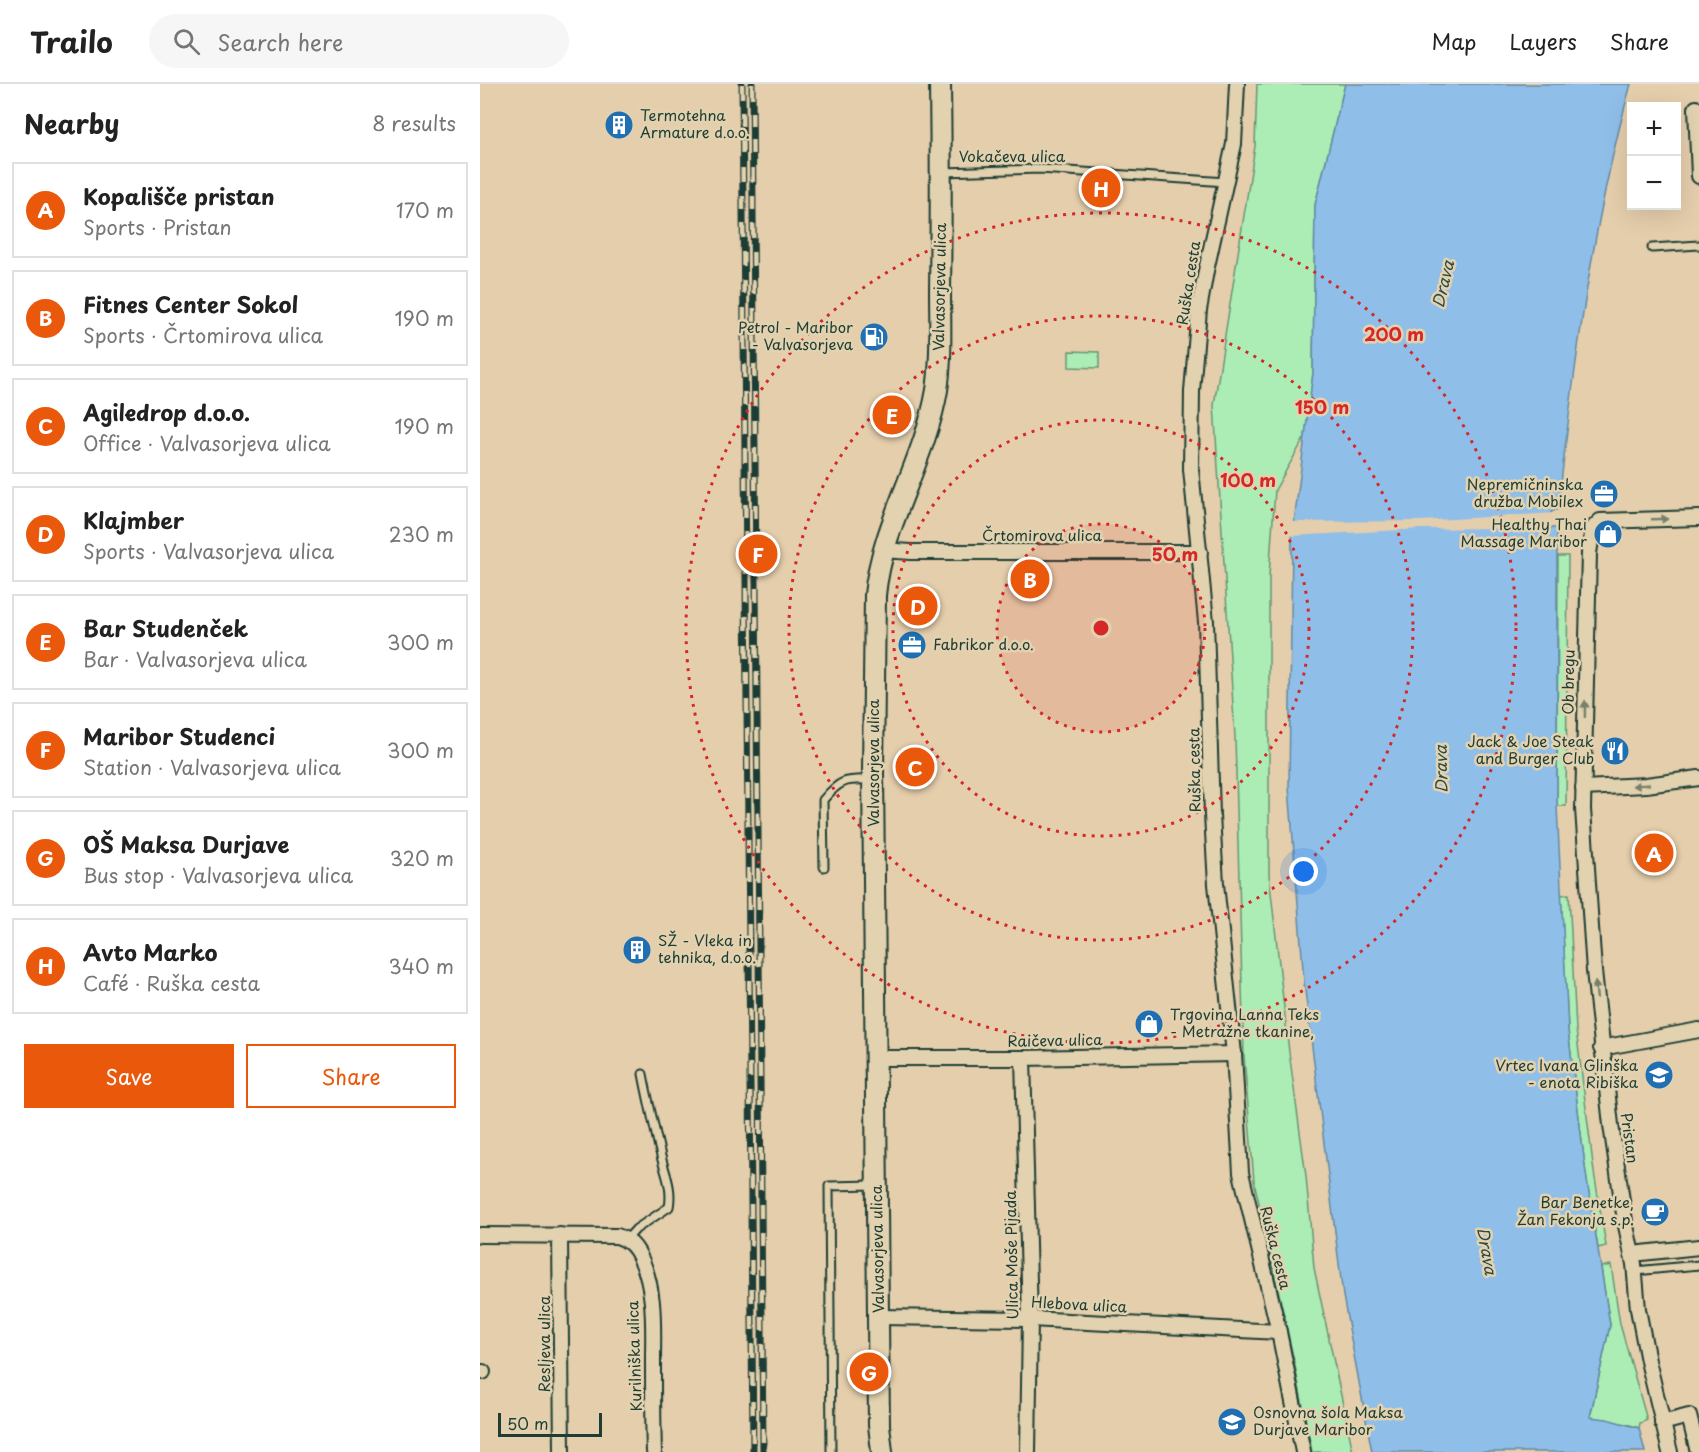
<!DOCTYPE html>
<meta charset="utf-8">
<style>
body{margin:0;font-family:"Playpen Sans",sans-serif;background:#f6f6f6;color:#222}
.controls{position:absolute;right:18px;top:18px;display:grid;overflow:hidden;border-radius:0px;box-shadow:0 6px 24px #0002}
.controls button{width:54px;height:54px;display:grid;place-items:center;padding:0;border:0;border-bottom:2px solid #e0e0e0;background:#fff;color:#222;font:30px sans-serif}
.scale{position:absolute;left:18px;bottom:15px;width:104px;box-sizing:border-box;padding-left:6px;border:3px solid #1f3d34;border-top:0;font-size:16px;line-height:21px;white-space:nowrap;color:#1f3d34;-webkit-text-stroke:4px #e3d2af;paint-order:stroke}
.you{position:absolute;left:824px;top:788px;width:21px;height:21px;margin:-15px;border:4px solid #fff;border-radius:50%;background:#1a73e8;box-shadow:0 0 0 9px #1a73e833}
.badge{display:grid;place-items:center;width:39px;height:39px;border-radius:50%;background:#ea580c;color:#fff;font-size:20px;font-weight:700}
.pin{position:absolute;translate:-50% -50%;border:3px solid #fff;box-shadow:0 2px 6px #0006}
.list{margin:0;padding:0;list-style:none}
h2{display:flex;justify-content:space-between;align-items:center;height:78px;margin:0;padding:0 24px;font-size:26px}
h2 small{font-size:20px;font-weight:400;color:#767676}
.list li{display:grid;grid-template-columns:39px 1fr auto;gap:18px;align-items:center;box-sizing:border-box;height:96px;margin:0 12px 12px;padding:0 12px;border:2px solid #e0e0e0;border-radius:0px}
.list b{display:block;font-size:22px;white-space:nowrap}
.list p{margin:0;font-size:20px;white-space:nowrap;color:#767676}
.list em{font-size:20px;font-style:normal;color:#767676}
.actions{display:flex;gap:12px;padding:18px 24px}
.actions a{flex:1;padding:14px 0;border:2px solid #ea580c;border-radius:0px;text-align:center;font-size:21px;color:#ea580c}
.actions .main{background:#ea580c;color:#fff}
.icon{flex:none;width:33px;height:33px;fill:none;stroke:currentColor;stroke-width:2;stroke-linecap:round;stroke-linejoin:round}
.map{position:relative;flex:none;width:1219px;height:1368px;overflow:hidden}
header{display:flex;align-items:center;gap:36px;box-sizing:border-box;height:84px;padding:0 30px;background:#fff;border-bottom:2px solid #e0e0e0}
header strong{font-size:28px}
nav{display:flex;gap:33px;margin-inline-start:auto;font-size:21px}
.search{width:420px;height:54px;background:#f6f6f6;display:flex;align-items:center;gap:15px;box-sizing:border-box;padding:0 21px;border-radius:33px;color:#767676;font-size:22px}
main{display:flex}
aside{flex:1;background:#fff}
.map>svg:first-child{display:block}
</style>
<header>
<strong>Trailo</strong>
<div class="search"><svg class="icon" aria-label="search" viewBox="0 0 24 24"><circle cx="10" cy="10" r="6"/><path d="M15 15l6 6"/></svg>Search here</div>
<nav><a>Map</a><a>Layers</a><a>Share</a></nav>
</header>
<main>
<aside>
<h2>Nearby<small>8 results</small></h2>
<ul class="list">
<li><span class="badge">A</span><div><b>Kopališče pristan</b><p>Sports · Pristan</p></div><em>170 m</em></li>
<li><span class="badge">B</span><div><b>Fitnes Center Sokol</b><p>Sports · Črtomirova ulica</p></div><em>190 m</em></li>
<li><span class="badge">C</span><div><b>Agiledrop d.o.o.</b><p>Office · Valvasorjeva ulica</p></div><em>190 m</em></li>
<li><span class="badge">D</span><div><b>Klajmber</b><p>Sports · Valvasorjeva ulica</p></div><em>230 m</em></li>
<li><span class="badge">E</span><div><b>Bar Studenček</b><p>Bar · Valvasorjeva ulica</p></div><em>300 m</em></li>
<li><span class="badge">F</span><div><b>Maribor Studenci</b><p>Station · Valvasorjeva ulica</p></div><em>300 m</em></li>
<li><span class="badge">G</span><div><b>OŠ Maksa Durjave</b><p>Bus stop · Valvasorjeva ulica</p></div><em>320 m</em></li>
<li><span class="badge">H</span><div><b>Avto Marko</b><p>Café · Ruška cesta</p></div><em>340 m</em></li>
</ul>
<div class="actions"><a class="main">Save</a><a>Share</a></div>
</aside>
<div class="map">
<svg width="1219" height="1368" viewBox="0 0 1219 1368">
<rect width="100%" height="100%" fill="#e5ceac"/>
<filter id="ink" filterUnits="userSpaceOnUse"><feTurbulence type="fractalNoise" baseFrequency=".0167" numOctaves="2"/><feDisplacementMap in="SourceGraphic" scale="12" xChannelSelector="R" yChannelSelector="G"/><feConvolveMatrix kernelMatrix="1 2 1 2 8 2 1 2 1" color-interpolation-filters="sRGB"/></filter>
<g filter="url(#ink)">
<g fill="#acedb5" stroke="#669574" stroke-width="1.5">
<path d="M777 0H865L835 121 833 289 825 353 795 406 789 492V791L809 968 826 1092 834 1184 873 1368H832L814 1277 774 1097 764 972 755 653 734 321 775 62Z"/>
<path d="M589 267 619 268V284L589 283Z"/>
<path d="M1078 472H1088L1086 722H1077Z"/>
<path d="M1089 810 1096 945 1114 1088 1126 1162 1118 1164 1106 1090 1088 946 1081 811Z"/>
<path d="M1131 1181 1140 1240 1167 1336 1160 1339 1159 1344 1147 1340 1110 1334 1130 1241 1121 1183Z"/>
</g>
<path fill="#8fbee9" stroke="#628aa1" stroke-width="1.5" d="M865 0H1151C1112 139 1094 282 1078 425L1071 428V444H1077V722L1088 946 1106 1090 1130 1241 1110 1333 1127 1335 1159 1344 1165 1368H892L863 1212 824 898 809 703 812 455 833 289 835 121Z"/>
<path fill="#e5ceac" d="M1074 429V441L1080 443 941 445 810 452 811 438 940 437Z"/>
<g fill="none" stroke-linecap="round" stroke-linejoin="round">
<g stroke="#1f3d34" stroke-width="11">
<g id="lane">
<path d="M463 88 560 85 746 98"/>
<path d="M1172 164 1219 161"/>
<path d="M344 783 343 716C360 696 365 695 391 696"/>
<path d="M147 1155 156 1145 189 1123C193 1103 184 1087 180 1068 174 1042 168 1016 163 990"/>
<path d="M1155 1187 1219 1181"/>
<path d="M351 1368 349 1102 395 1101"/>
</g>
</g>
<g stroke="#1f3d34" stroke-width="18">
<g id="street">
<path d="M757 0 754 60 726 187 719 226 712 307 711 385 726 538 732 731 736 800 754 970 761 1089 799 1248 823 1368"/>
<path d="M1216 24 1219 92"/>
<path d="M403 466 431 468H720"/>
<path d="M1103 704 1166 701 1219 694"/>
<path d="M1121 964 1219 946"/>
<path d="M396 974H543L754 970"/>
<path d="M543 974 550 1235 548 1368"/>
<path d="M0 1151 137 1152C149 1156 155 1162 160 1173 176 1205 173 1244 173 1279 173 1309 173 1338 174 1368"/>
<path d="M80 1151 82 1368"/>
<path d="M1152 1170 1219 1163"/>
<path d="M398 1233 550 1235 799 1248"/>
<path d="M0 1288H3"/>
<path d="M1182 1339 1209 1332 1218 1368"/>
<path d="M1190 1368 1168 1277 1158 1225 1154 1180 1145 1137 1131 1041 1114 887 1103 725 1109 469 1113 444 1120 437 1219 434"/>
</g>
</g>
<g stroke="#1f3d34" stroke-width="24">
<path id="secondary" d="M402 1368 399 1341 393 687 395 511C402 440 445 377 457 306 462 274 460 239 460 206 461 137 461 69 460 0"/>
</g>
<use href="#lane" stroke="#e3d2af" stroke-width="7"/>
<use href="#street" stroke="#e3d2af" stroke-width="14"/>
<use href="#secondary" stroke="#e3d2af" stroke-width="20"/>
<g stroke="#1f3d34" stroke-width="7">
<g id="rail">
<path d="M262 0 273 1368"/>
<path d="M272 0 283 1368"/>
</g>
</g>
<use href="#rail" stroke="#e3d2af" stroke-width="4.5" stroke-dasharray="14" stroke-linecap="butt"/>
</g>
<defs><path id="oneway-solid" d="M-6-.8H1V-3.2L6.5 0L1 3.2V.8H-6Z" transform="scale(1.5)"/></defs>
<g fill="#77806b">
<use href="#oneway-solid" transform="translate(1180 435) rotate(-2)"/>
<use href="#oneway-solid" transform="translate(1105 625) rotate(-89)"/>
<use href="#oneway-solid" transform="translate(1161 701) rotate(176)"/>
<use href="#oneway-solid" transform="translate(1116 906) rotate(-96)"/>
</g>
</g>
<circle cx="621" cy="544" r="104" fill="#d62828" fill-opacity=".12"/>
<g fill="none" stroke="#d62828" stroke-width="3" stroke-dasharray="3 6">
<circle cx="621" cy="544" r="104"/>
<circle cx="621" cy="544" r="208"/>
<circle cx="621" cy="544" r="312"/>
<circle cx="621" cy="544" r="415"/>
</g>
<defs>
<g id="building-disc" transform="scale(1.5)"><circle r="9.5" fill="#1f6fb2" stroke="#e3d2af"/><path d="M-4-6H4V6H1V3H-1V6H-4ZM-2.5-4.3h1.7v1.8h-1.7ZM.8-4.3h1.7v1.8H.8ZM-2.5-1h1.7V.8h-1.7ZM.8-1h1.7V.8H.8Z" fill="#fff"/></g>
<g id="fuel-disc" transform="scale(1.5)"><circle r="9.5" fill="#1f6fb2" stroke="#e3d2af"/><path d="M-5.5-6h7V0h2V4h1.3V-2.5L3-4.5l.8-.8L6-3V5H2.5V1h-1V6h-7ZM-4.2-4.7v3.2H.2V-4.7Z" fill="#fff"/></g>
<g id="office-disc" transform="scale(1.5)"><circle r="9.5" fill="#1f6fb2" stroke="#e3d2af"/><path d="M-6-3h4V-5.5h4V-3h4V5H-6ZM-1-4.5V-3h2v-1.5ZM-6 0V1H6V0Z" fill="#fff"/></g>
<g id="shop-disc" transform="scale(1.5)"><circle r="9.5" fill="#1f6fb2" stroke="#e3d2af"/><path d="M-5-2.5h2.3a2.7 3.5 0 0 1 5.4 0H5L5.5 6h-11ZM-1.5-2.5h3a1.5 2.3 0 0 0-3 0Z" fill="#fff"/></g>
<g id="restaurant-disc" transform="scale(1.5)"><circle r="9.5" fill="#1f6fb2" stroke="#e3d2af"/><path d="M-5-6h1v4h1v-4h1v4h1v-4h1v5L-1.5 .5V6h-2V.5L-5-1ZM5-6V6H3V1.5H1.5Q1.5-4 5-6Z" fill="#fff"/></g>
<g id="school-disc" transform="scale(1.5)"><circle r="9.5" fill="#1f6fb2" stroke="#e3d2af"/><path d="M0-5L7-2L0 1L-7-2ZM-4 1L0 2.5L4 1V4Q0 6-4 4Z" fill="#fff"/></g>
<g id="cafe-disc" transform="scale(1.5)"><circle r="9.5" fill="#1f6fb2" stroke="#e3d2af"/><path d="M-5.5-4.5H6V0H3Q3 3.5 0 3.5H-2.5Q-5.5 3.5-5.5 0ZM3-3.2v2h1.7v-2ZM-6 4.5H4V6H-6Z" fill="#fff"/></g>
</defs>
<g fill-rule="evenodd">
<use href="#building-disc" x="139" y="41"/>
<use href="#fuel-disc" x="394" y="253"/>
<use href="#office-disc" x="1124" y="410"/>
<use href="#shop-disc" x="1128" y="450"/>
<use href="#office-disc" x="432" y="561"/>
<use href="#restaurant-disc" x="1135" y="667"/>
<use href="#building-disc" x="157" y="866"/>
<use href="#shop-disc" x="669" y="940"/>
<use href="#school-disc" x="1179" y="991"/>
<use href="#cafe-disc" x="1175" y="1128"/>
<use href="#school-disc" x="752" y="1338"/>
</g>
<g text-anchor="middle" stroke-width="5" stroke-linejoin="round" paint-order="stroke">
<g font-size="15" fill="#1f3d34" stroke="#e3d2af" text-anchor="end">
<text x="160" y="37" text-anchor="start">Termotehna<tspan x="160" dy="17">Armature d.o.o.</tspan></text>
<text x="373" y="249">Petrol - Maribor<tspan x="373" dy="17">- Valvasorjeva</tspan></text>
<text x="1103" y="406">Nepremičninska<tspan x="1103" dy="17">družba Mobilex</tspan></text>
<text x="1107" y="446">Healthy Thai<tspan x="1107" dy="17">Massage Maribor</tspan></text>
<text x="453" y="566" text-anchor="start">Fabrikor d.o.o.</text>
<text x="1114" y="663">Jack &amp; Joe Steak<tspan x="1114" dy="17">and Burger Club</tspan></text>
<text x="178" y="862" text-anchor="start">SŽ - Vleka in<tspan x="178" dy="17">tehnika, d.o.o.</tspan></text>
<text x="690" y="936" text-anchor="start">Trgovina Lanna Teks<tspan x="690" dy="17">- Metražne tkanine,</tspan></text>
<text x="1158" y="987">Vrtec Ivana Glinška<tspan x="1158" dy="17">- enota Ribiška</tspan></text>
<text x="1154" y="1124">Bar Benetke,<tspan x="1154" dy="17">Žan Fekonja s.p.</tspan></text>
<text x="773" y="1334" text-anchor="start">Osnovna šola Maksa<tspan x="773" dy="17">Durjave Maribor</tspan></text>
</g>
<g font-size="15" fill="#1f3d34" stroke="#e3d2af">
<text x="532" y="78">Vokačeva ulica</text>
<text transform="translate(709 199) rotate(-81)" y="5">Ruška cesta</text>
<text transform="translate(460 203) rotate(-89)" y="5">Valvasorjeva ulica</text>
<text x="562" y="457">Črtomirova ulica</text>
<text transform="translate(1089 598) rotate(-89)" y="5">Ob bregu</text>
<text transform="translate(394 679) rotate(-90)" y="5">Valvasorjeva ulica</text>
<text transform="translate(715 686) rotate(-91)" y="5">Ruška cesta</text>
<text transform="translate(575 957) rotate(-1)" y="5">Raičeva ulica</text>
<text transform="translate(1149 1054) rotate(82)" y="5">Pristan</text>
<text transform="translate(795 1164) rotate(76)" y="5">Ruška cesta</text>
<text transform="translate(398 1165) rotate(-91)" y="5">Valvasorjeva ulica</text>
<text transform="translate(532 1171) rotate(-91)" y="5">Ulica Moše Pijada</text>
<text transform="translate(599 1221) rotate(3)" y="5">Hlebova ulica</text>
<text transform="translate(65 1260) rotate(-90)" y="5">Resljeva ulica</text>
<text transform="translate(155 1272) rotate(-92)" y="5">Kurilniška ulica</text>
</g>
<g font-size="16" font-style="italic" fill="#2a4a46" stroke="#e3d2af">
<text transform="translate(963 200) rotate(-77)" y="6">Drava</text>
<text transform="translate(961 685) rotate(-91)" y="6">Drava</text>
<text transform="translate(1007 1167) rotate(80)" y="6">Drava</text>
</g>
</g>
<circle cx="621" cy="544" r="9" fill="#d62828" stroke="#e3d2af" stroke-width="3"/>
<g font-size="18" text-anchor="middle" font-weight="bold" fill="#d62828" stroke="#e3d2af" stroke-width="5" stroke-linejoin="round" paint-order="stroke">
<text x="914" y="257">200 m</text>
<text x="842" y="330">150 m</text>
<text x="768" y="403">100 m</text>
<text x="695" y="477">50 m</text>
</g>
</svg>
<div class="controls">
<button>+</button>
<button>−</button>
</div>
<div class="scale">50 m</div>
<div class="you"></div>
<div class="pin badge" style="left:1174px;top:769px">A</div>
<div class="pin badge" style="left:550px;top:495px">B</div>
<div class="pin badge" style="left:435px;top:683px">C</div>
<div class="pin badge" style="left:438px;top:522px">D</div>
<div class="pin badge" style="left:412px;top:331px">E</div>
<div class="pin badge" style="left:278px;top:470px">F</div>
<div class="pin badge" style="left:389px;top:1288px">G</div>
<div class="pin badge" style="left:621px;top:104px">H</div>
</div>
</main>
